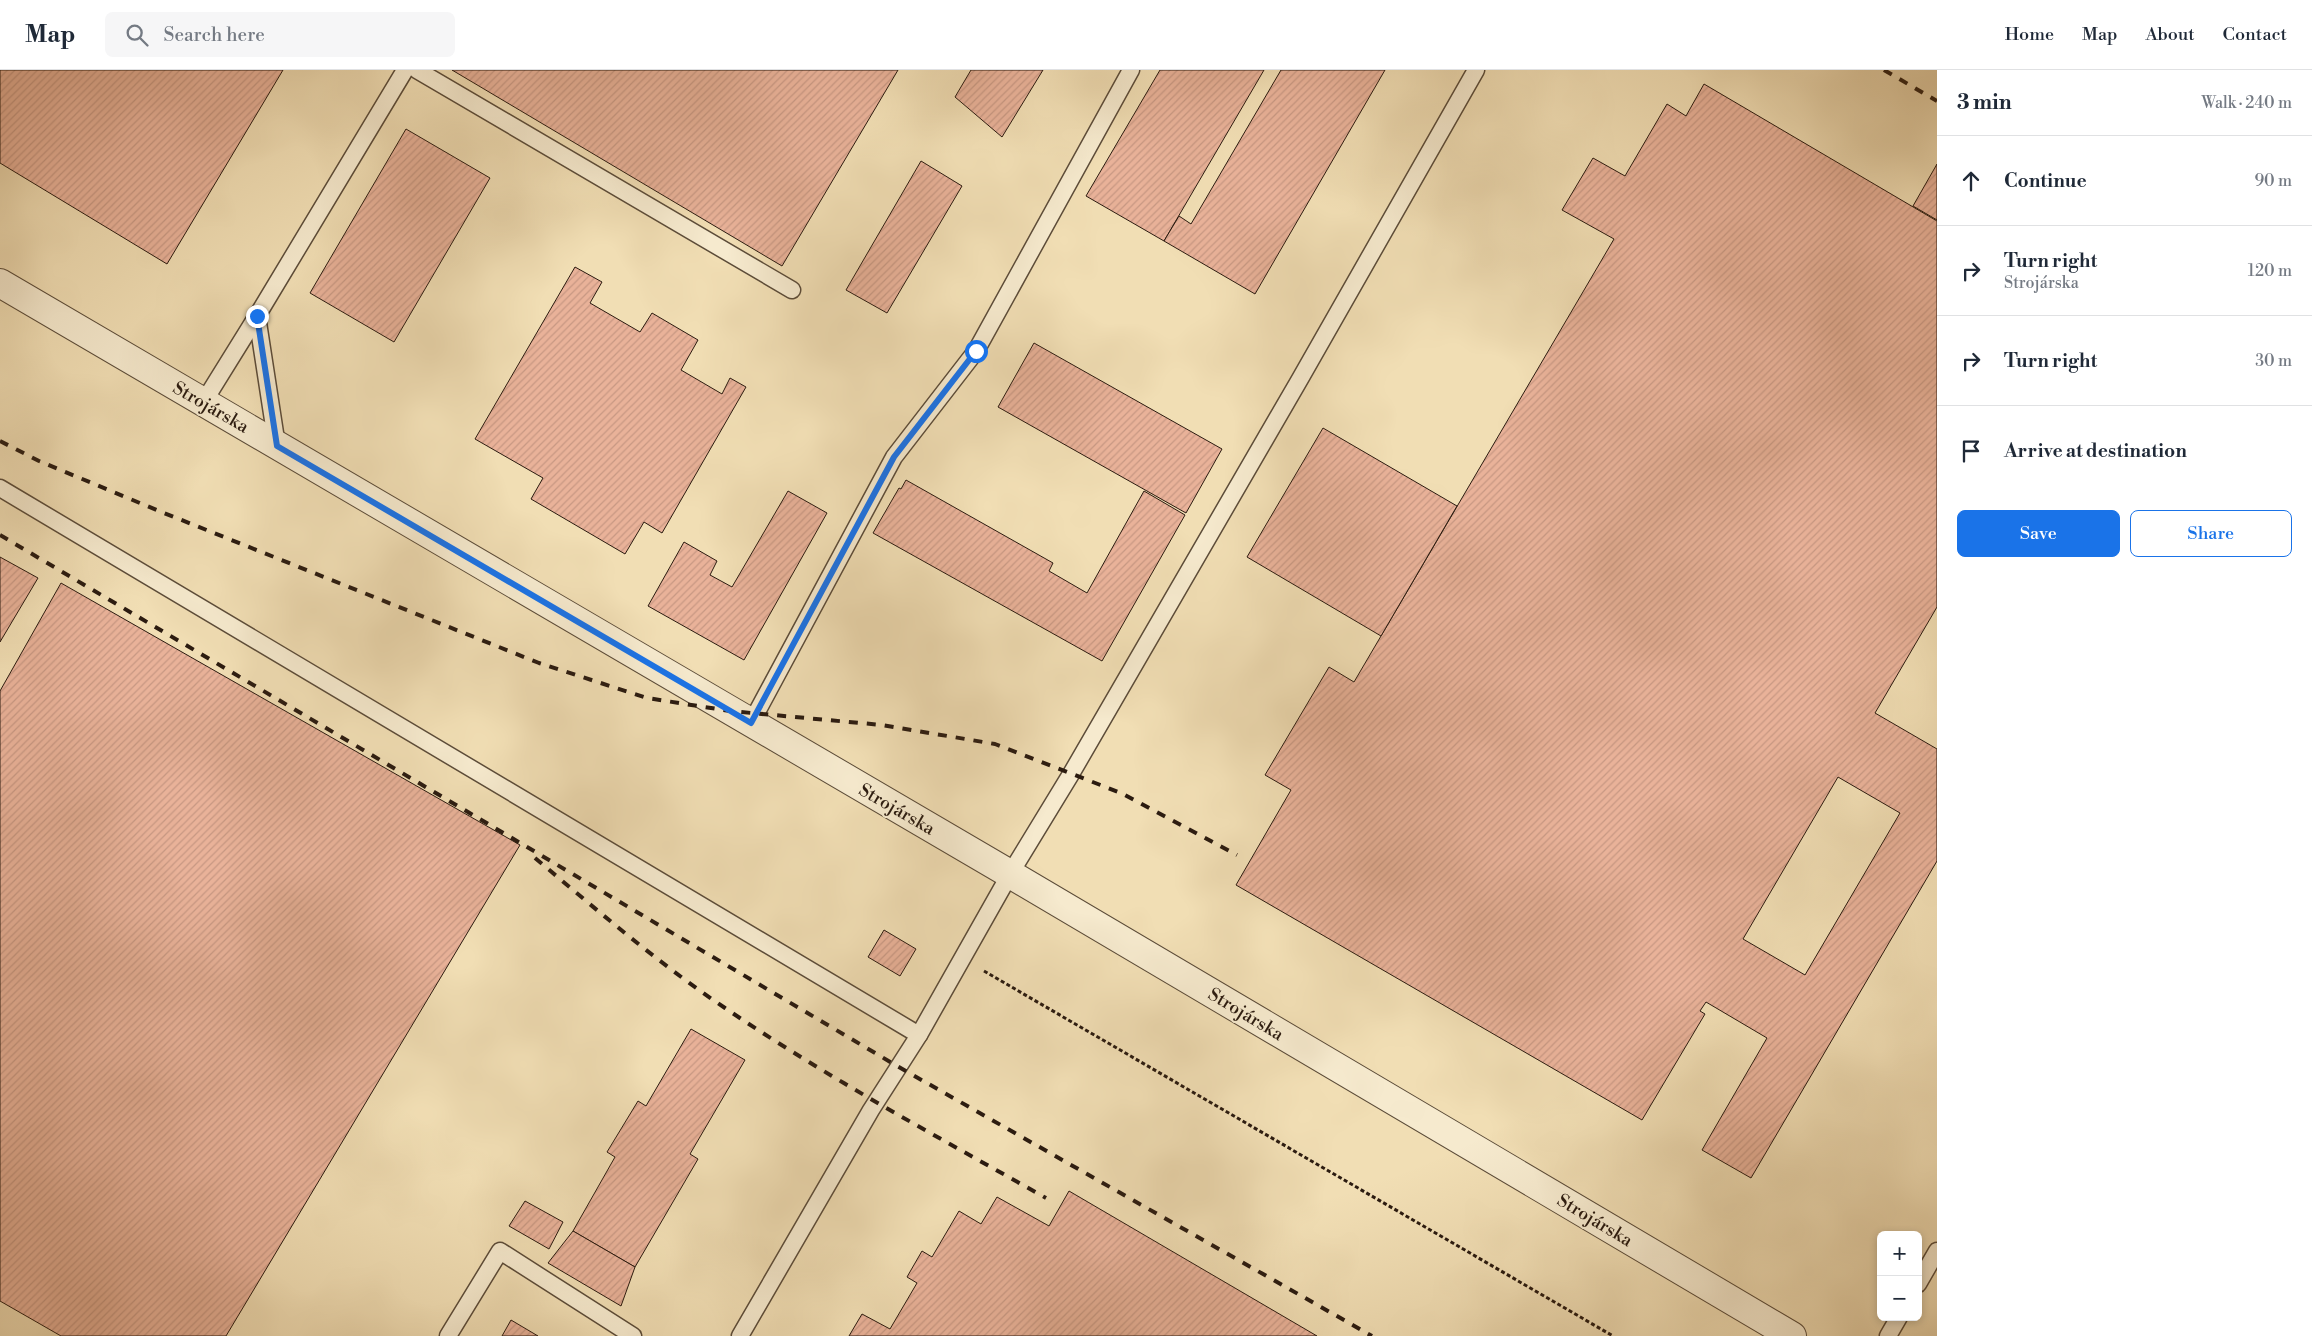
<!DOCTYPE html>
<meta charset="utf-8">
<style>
body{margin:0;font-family:"Libre Bodoni",serif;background:#f6f6f7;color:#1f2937}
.controls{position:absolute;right:15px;bottom:15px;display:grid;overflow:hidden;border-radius:8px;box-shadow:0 2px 8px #0003}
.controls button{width:45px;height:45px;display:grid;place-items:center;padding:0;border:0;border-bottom:1px solid #e0e1e3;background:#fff;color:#1f2937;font:25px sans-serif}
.stop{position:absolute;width:15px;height:15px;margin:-11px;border:4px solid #1a73e8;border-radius:50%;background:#fff}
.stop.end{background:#1a73e8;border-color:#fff;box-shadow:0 1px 5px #0008}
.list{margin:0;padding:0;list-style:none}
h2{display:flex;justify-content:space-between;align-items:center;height:65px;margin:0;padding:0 20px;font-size:21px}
h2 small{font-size:16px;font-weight:400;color:#747a83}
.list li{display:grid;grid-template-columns:32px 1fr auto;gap:15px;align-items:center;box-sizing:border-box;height:90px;padding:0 20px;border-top:1px solid #e0e1e3}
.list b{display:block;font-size:19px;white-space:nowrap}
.list p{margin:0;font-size:16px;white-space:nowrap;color:#747a83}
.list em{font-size:16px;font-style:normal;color:#747a83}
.actions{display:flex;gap:10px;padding:15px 20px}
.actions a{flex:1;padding:11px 0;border:1px solid #1a73e8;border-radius:8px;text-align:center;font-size:18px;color:#1a73e8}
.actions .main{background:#1a73e8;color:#fff}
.icon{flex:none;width:28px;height:28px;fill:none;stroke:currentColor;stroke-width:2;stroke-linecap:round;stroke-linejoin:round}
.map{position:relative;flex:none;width:1937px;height:1266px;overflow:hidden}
header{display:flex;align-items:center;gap:30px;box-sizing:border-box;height:70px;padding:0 25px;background:#fff;border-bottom:1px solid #e0e1e3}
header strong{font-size:24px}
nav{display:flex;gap:28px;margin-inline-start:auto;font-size:18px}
.search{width:350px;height:45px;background:#f6f6f7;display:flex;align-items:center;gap:12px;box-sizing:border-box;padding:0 18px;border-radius:8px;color:#747a83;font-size:19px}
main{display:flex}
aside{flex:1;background:#fff}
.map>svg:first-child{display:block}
</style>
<header>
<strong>Map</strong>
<div class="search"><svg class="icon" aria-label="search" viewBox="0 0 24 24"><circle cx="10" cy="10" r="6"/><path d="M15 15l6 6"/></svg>Search here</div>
<nav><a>Home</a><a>Map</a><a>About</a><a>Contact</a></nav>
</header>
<main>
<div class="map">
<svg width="1937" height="1266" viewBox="0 0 1937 1266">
<defs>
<pattern id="building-hatch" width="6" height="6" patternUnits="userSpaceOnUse" patternTransform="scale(1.25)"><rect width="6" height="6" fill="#e9b299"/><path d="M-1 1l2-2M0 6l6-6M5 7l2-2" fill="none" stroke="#c89883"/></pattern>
</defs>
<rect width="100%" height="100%" fill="#f1deb4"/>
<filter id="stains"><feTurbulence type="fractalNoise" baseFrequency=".004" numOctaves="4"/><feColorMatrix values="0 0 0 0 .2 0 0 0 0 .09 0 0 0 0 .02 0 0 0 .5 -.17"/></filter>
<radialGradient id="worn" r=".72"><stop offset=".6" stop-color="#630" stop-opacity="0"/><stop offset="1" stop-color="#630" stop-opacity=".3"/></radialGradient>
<g fill="url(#building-hatch)" stroke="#2b1b10" fill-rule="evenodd">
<path d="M0 0H283L167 194 0 93Z"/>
<path d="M452 0H898L782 196Z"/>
<path d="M971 0H1043L1002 67 955 27Z"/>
<path d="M1160 0H1264L1164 171 1086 126Z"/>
<path d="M1281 0H1385L1255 224 1164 171 1179 146 1191 154Z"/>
<path d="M1704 14 1937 151V537L1875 643 1937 679V791L1751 1108 1702 1080 1767 968 1706 932 1700 941 1705 944 1642 1050 1236 815 1291 720 1265 705 1329 597 1354 612 1614 169 1562 140 1593 88 1625 106 1667 34 1686 46ZM1838 707 1900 743 1805 905 1743 869Z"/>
<path d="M406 59 490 108 394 272 310 223Z"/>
<path d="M921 91 962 116 887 243 846 220Z"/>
<path d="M1937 94V150L1913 136Z"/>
<path d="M575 197 602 212 590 233 640 262 652 243 698 270 681 300 722 324 730 308 746 317 662 463 644 452 625 484 531 429 543 408 475 369Z"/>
<path d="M1034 273 1222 379 1186 443 998 337Z"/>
<path d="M1323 358 1457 436 1381 566 1247 487Z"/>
<path d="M906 410 1053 493 1049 501 1087 523 1144 421 1185 445 1102 591 873 463 899 418 901 419Z"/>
<path d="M788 421 827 443 744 590 648 536 684 472 717 491 710 505 732 517Z"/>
<path d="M0 487 38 508 0 572Z"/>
<path d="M61 513 520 775 226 1266H61L0 1231V621Z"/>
<path d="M884 860 916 879 900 906 868 887Z"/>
<path d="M691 959 745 990 690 1084 698 1089 635 1197 573 1161 615 1087 607 1082 638 1031 646 1036Z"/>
<path d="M1069 1121 1317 1266H849L862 1244 890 1259 917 1213 907 1207 922 1181 932 1187 959 1141 981 1154 997 1127 1049 1156Z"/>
<path d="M525 1131 563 1152 549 1179 509 1156Z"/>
<path d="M573 1161 635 1197 621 1236 548 1193Z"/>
<path d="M511 1250 538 1266H502Z"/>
</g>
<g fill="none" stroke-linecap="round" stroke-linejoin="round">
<g stroke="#5c4c39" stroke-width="19">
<g id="lane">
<path d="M417 0 792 220"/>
<path d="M203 333 257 246"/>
<path d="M277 376 257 246 405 0"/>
<path d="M0 418 919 965"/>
<path d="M751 653 894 387 976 281 1131 0"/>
<path d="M1918 1214 1937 1181"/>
<path d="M448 1266 500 1181 633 1266"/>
<path d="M740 1266 871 1040 919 965 1010 804 1071 704 1300 309 1476 0"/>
<path d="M1888 1266 1899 1247"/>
</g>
</g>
<g stroke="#5c4c39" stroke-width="30">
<path id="street" d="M0 213 1010 804 1792 1266"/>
</g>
<path stroke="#2b1b10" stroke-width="3" stroke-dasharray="4 2.5" stroke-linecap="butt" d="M984 901 1613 1266"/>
<use href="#lane" stroke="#f6eace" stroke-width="16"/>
<use href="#street" stroke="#f6eace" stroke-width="28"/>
<g stroke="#2b1b10" stroke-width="4" stroke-dasharray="9 9" stroke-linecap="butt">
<path d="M1884 0 1937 31"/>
<path d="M0 371 39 391 159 441 539 593 647 628 730 641 882 655 995 674 1121 723 1237 785"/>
<path d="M0 465 897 996 1372 1266"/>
<path d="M535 788C597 840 658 893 725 938 828 1008 938 1067 1046 1128"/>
</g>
</g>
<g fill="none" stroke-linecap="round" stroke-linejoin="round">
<path stroke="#1a73e8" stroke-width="6" d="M257 246 277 376 751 653 894 387 976 281"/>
</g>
<g text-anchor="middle" stroke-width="4" stroke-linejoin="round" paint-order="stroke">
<g font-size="18" fill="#2b1b10" stroke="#f6eace">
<text transform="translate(211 337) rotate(30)" y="6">Strojárska</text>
<text transform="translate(897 739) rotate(30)" y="6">Strojárska</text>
<text transform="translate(1246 944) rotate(31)" y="6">Strojárska</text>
<text transform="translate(1595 1150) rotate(31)" y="6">Strojárska</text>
</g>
</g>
<rect width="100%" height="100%" filter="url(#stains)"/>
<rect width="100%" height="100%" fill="url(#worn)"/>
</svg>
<div class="controls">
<button>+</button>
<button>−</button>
</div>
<div class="stop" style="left:976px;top:281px"></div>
<div class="stop end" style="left:257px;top:246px"></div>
</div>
<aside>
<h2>3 min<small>Walk · 240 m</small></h2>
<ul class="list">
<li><svg class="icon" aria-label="ahead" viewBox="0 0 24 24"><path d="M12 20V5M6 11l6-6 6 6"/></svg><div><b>Continue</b></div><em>90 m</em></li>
<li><svg class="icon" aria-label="right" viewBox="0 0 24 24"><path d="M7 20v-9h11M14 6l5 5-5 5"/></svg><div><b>Turn right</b><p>Strojárska</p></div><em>120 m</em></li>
<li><svg class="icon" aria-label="right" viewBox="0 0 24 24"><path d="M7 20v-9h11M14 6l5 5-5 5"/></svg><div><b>Turn right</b></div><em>30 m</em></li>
<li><svg class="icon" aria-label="arrive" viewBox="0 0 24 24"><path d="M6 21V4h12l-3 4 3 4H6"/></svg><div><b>Arrive at destination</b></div></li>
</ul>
<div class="actions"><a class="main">Save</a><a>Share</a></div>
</aside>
</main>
